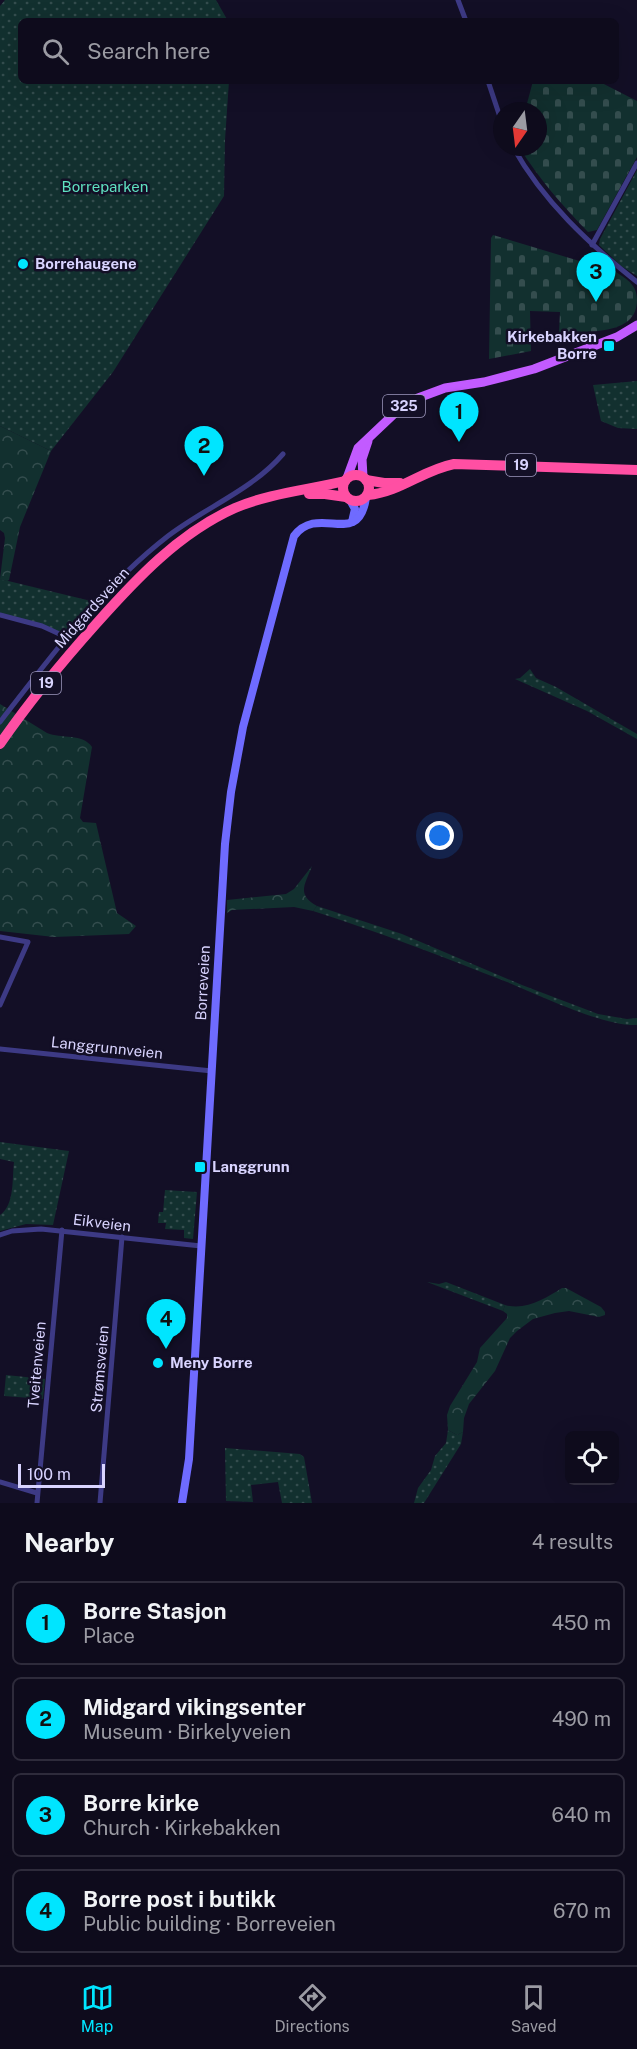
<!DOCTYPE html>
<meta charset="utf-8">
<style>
body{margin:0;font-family:"Public Sans",sans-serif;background:#1c1929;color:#f1f3f6}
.controls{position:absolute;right:18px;bottom:18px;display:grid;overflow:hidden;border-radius:9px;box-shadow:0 6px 24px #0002}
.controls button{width:54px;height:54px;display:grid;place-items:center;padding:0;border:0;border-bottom:2px solid #2e2b3b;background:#0e0b1c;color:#f1f3f6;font:30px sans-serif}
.compass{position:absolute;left:493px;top:102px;width:54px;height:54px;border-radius:50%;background:#0e0b1c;box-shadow:0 6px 24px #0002;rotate:194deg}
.scale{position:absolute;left:18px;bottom:15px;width:87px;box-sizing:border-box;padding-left:6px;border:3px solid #d9d4ff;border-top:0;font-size:16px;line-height:21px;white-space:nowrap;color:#d9d4ff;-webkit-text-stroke:4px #130f26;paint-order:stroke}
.you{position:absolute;left:440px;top:836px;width:21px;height:21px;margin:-15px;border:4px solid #fff;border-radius:50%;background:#1a73e8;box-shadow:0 0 0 9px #1a73e833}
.badge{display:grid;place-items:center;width:39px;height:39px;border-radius:50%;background:#00e5ff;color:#111;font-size:20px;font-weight:700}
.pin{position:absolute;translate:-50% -50px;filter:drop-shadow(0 2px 3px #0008)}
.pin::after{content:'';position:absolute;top:32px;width:21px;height:18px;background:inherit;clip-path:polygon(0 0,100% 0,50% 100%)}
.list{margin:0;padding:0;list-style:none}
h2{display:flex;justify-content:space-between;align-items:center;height:78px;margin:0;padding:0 24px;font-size:26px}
h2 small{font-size:20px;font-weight:400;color:#9b9ba3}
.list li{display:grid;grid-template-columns:39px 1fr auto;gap:18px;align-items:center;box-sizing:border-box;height:84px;margin:0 12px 12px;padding:0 12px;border:2px solid #2e2b3b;border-radius:9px}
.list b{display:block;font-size:22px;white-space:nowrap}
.list p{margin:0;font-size:20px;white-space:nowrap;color:#9b9ba3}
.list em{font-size:20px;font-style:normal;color:#9b9ba3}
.icon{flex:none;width:33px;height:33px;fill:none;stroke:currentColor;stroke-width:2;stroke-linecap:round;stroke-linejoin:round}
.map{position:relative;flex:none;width:637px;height:1503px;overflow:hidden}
.search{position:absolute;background:#0e0b1c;box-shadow:0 6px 24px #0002;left:18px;right:18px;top:18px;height:66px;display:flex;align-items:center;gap:15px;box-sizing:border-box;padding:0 21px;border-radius:9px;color:#9b9ba3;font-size:22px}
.sheet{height:462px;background:#0e0b1c}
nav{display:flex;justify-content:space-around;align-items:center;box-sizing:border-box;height:84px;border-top:2px solid #2e2b3b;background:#0e0b1c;font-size:16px;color:#9b9ba3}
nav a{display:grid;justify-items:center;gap:3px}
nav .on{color:#00e5ff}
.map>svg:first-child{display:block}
</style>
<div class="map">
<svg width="637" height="1503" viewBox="0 0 637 1503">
<defs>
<pattern id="green-dots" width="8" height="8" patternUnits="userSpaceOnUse" patternTransform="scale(1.5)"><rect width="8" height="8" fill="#12302f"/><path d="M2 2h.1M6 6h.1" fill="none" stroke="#344d4e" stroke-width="1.8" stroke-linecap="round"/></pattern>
<pattern id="forest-crowns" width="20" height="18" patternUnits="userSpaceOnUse" patternTransform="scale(1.5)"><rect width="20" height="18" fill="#12302f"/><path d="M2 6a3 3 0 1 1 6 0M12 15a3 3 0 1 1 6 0" fill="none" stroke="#344d4e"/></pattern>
<pattern id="cemetery-stones" width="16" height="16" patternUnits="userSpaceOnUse" patternTransform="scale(1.5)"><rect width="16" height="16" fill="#12302f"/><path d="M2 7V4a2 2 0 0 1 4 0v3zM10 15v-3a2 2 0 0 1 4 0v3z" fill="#344d4e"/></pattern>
</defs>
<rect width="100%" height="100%" fill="#130f26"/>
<g fill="url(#green-dots)">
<path d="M5 0H216L228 21H21V81H229L225 140 224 196 113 372 51 451 0 426V6Z"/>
<path d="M637 170V276L621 266 599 245 600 239Z"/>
<path d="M637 381V429L618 428 601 421 593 385Z"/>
<path d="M0 579 87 600 97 598 71 628 66 631 60 632 0 613Z"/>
<path d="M530 669 536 678 556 687 637 734V739L587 711 515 679 520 678Z"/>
<path d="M317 906 402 934 522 985 598 1014 627 1019 637 1018V1025C605 1027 539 995 507 982 443 957 379 932 313 911Z"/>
<path d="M0 1142 69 1151 53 1225 26 1224 0 1231V1215C15 1205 12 1178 14 1162L0 1159Z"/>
<path d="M165 1190 197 1192 193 1239 184 1238V1230L165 1229 166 1223H158L159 1212H163Z"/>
<path d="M427 1282 439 1284 446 1282 505 1305 503 1311Z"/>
<path d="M6 1375 45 1379 43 1399 4 1396Z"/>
<path d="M448 1430 457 1435 463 1432 461 1444 424 1503H414L418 1488 431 1470 435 1456 446 1443Z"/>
<path d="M225 1448 300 1454 304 1457 312 1503H282L278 1482 251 1485 253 1502 226 1501Z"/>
</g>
<g fill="url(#forest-crowns)">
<path d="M0 426 51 451 20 527 9 580 7 581 0 579 5 538 4 533 0 530Z"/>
<path d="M0 704 47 733C61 739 83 733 92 747L80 818 83 822 96 823 117 913 136 926 129 934 54 937 0 931Z"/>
<path d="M312 866C305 885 296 894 317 906L313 911 294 907 232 910 227 913V900L286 894 294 889Z"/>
<path d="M562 1288H566L601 1307 605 1312V1315L599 1317 569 1311 555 1313 533 1319 517 1331 510 1338 495 1371 469 1404 464 1418 463 1432 457 1435 448 1430 447 1415 450 1406 477 1362 480 1348 507 1318V1314L503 1311 505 1305C526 1311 546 1298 562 1288Z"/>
</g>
<g fill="url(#cemetery-stones)">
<path d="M533 81H598L637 101V157L597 230 588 232C561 204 540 180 519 147H538V111H525Z"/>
<path d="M493 235 616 272C628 280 637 285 637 300 637 337 585 331 559 332L560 312 530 311 531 351 489 359 491 238Z"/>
</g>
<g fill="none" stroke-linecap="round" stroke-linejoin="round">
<g stroke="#3d3a85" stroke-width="5">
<path d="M458 0 466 21"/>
<path d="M488 81 502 123"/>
<path d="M513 147C543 201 589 244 637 282"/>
<path d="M592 245 637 163"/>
<path d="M0 615 42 626 66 637"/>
<path d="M0 722C51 656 102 587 168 536 206 507 252 490 283 454"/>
<path d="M0 937 28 942 0 1005"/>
<path d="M0 1049 212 1071"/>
<path d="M0 1235 12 1231 41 1229 201 1246"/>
<path d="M0 1482 37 1493"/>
<path d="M37 1503 62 1230"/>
<path d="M100 1503 122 1237"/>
</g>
<g stroke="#6f6bff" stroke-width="8">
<path d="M350 500 355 509 352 522"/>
<path d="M182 1503 189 1459 225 844 231 792 243 727 294 536C319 503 358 549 366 498"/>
</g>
<g stroke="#c25bff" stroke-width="9">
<path d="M363 477 362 459 368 441"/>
<path d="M347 478 358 448 395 413 418 398 445 388 484 382 534 369 617 337 637 325"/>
</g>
<g stroke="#ff4fa3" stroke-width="10">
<circle cx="356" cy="488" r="13"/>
<path d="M366 480 384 483H400"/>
<path d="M309 494H325L346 497"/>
<path d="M368 495C400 492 423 470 454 464L637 470"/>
<path d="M0 744C29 702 62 662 96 624 136 579 179 533 235 508 270 493 308 490 345 481"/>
</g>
</g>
<g fill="#00e5ff" stroke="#130f26" stroke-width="2">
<circle cx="23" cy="264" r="6"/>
<rect x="603" y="340" width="12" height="12" rx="3"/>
<rect x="194" y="1161" width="12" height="12" rx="3"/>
<circle cx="158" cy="1363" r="6"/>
</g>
<g text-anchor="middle" stroke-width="5" stroke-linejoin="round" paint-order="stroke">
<g fill="#130f26" stroke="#9e99be" stroke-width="1.5">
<rect x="383" y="395" width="42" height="22" rx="4.5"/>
<rect x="506" y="454" width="30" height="22" rx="4.5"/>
<rect x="31" y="672" width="30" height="22" rx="4.5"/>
</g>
<g font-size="14" font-weight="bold" fill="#d9d4ff">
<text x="404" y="411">325</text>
<text x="521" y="470">19</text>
<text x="46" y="688">19</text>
</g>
<g font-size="15" fill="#5fe0c0" stroke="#130f26">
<text x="105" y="192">Borreparken</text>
</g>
<g font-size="15" font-weight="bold" fill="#d9d4ff" stroke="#130f26" text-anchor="start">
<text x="35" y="269">Borrehaugene</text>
<text x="597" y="342" text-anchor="end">Kirkebakken<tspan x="597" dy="17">Borre</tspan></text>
<text x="212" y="1172">Langgrunn</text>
<text x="170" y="1368">Meny Borre</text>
</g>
<g font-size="15" fill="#d9d4ff" stroke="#130f26">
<text transform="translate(92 608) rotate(-48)" y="5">Midgardsveien</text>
<text transform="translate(203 983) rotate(-87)" y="5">Borreveien</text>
<text transform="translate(107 1048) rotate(6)" y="5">Langgrunnveien</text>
<text transform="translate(102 1223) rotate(7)" y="5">Eikveien</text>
<text transform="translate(37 1365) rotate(-85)" y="5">Tveitenveien</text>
<text transform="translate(100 1369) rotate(-85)" y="5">Strømsveien</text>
</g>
</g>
</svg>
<div class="controls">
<button><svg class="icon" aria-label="locate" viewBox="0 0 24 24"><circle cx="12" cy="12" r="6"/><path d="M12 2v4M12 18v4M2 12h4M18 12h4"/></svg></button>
</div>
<svg class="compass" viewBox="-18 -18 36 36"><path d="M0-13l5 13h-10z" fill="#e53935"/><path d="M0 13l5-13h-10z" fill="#9b9ba3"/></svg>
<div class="scale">100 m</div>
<div class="you"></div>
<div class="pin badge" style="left:459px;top:442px">1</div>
<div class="pin badge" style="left:204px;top:476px">2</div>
<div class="pin badge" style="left:596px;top:302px">3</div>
<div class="pin badge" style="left:166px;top:1349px">4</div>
<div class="search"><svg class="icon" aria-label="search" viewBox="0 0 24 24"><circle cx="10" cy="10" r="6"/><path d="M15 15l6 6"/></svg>Search here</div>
</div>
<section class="sheet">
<h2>Nearby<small>4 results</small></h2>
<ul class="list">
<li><span class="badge">1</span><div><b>Borre Stasjon</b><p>Place</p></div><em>450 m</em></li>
<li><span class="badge">2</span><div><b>Midgard vikingsenter</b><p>Museum · Birkelyveien</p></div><em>490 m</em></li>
<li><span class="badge">3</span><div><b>Borre kirke</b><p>Church · Kirkebakken</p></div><em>640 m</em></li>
<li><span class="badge">4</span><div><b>Borre post i butikk</b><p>Public building · Borreveien</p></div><em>670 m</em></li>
</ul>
</section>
<nav>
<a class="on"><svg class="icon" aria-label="map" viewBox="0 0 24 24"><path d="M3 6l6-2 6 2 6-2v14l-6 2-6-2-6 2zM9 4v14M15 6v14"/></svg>Map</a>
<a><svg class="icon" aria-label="directions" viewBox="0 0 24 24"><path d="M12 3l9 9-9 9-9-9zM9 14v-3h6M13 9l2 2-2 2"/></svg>Directions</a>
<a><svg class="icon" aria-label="saved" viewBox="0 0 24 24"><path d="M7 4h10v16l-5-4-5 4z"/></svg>Saved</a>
</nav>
